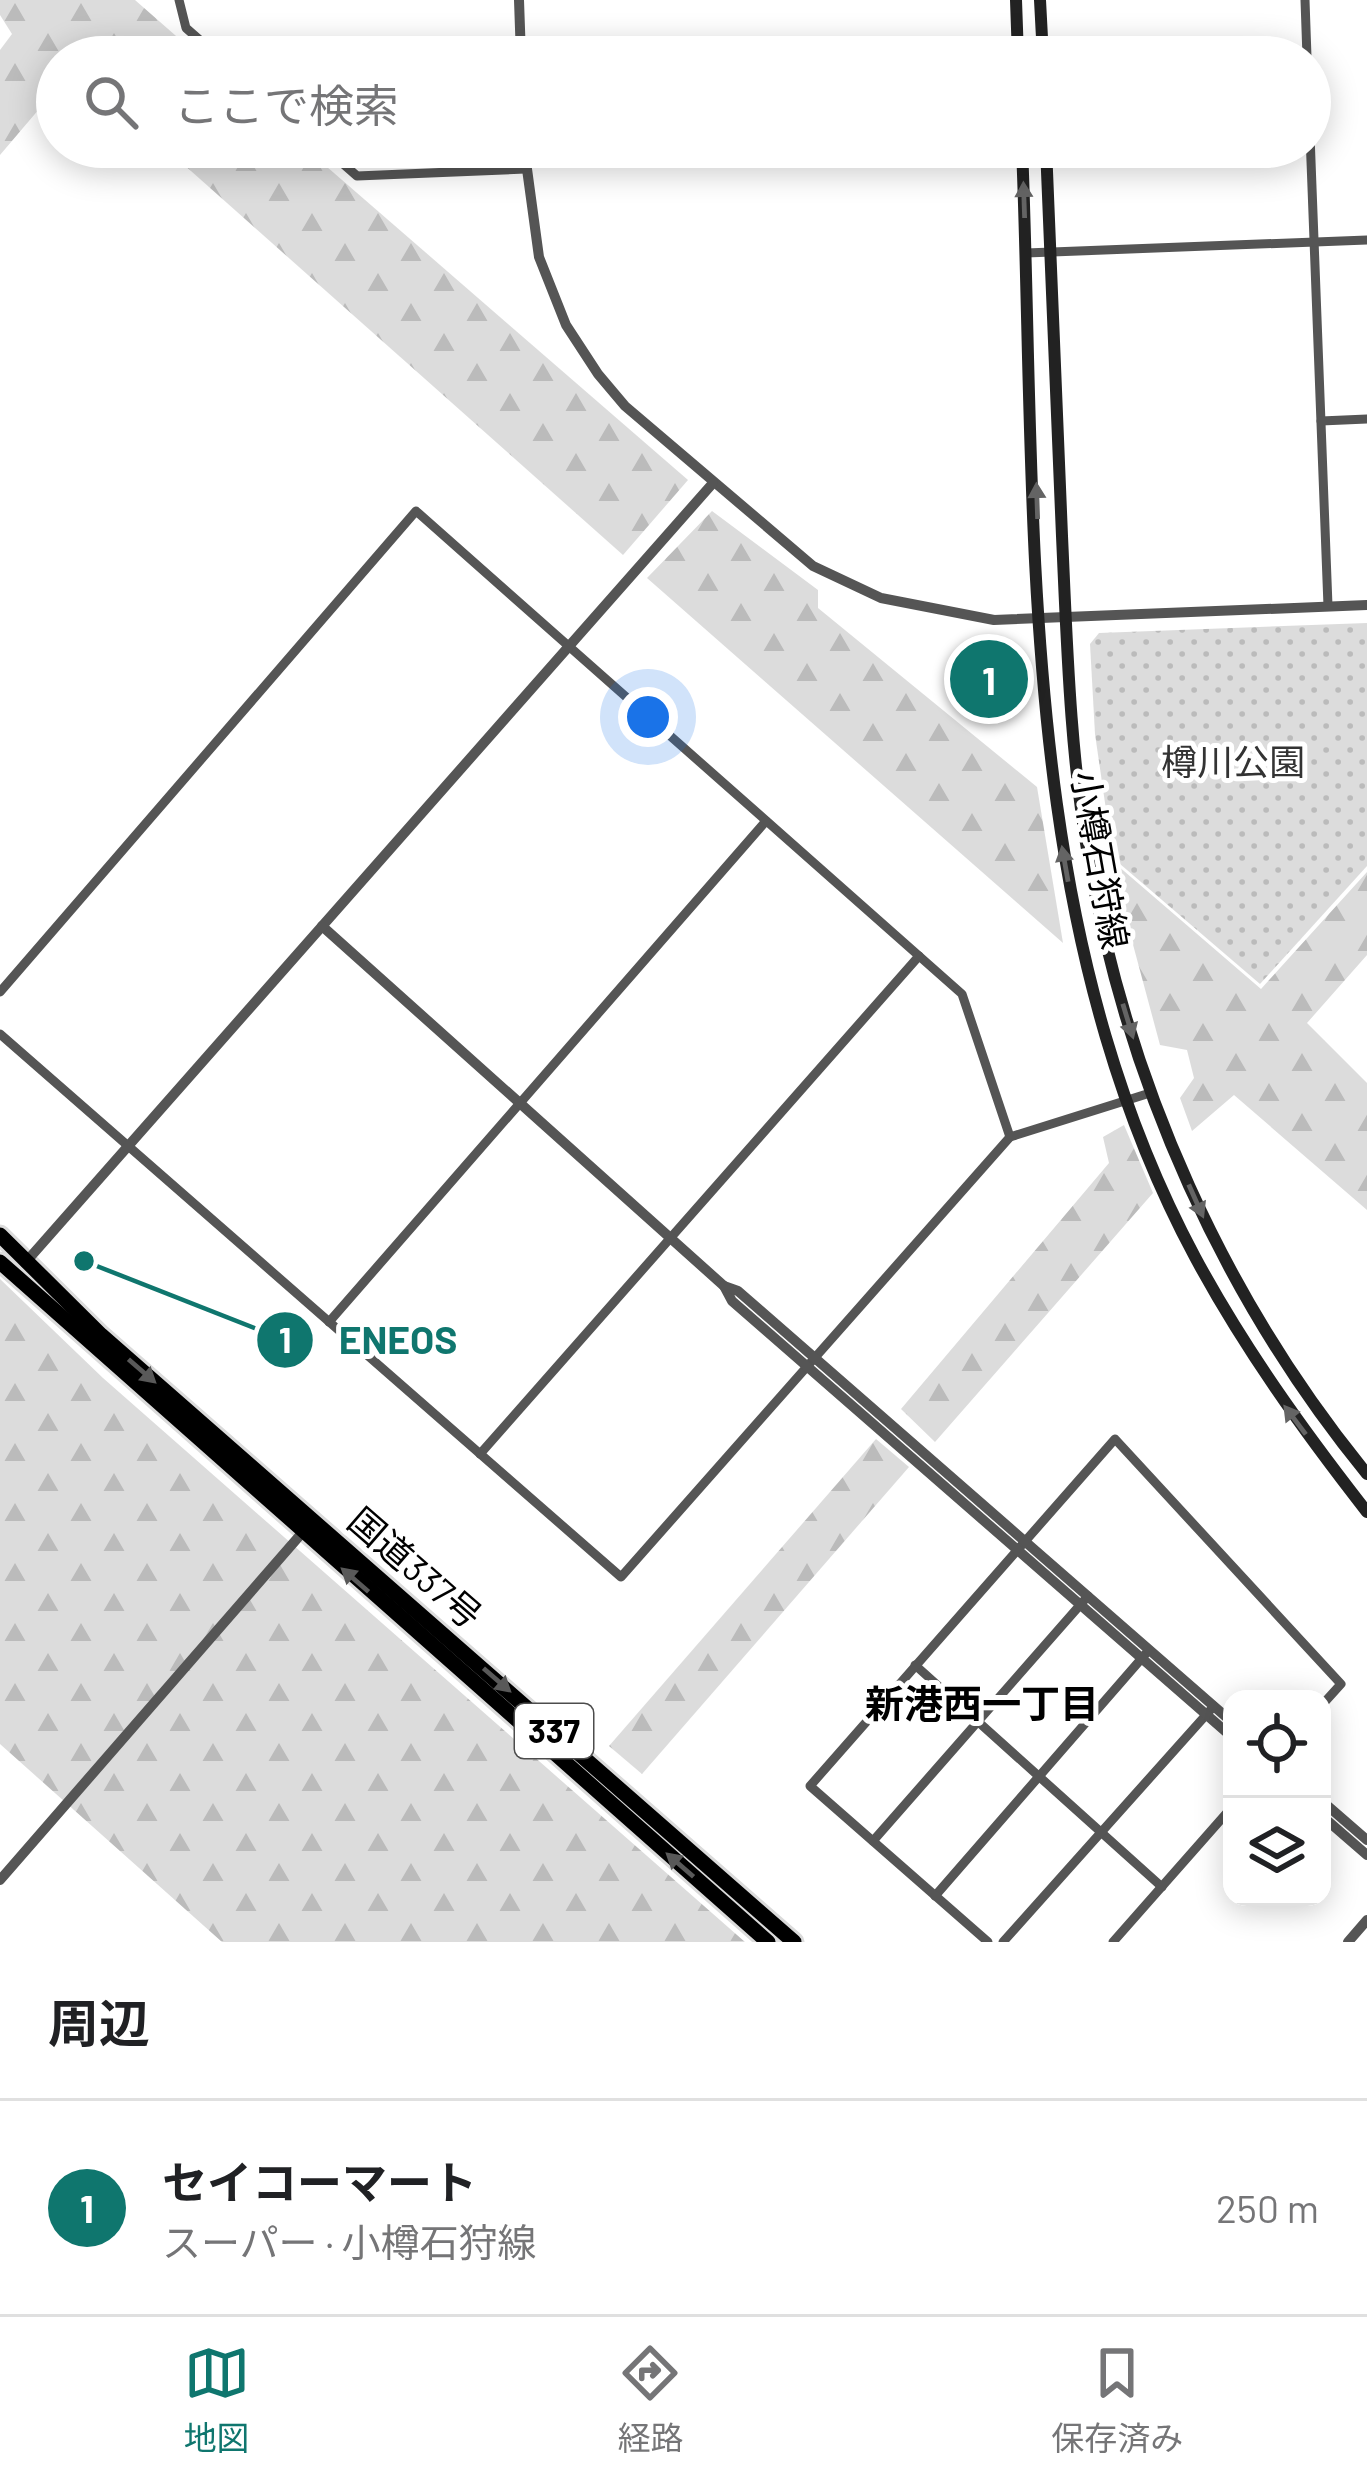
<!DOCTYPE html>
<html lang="ja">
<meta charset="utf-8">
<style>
body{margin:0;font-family:Barlow,"Noto Sans JP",sans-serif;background:#f2f2f2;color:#202124}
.controls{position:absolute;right:36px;bottom:36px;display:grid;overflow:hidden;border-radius:24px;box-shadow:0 6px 30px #0003}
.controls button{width:108px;height:108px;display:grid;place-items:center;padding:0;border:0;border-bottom:3px solid #e0e0e0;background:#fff;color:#202124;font:60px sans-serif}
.you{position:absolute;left:648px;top:717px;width:42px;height:42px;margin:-30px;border:9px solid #fff;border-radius:50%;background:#1a73e8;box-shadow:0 0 0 18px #1a73e833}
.badge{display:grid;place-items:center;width:78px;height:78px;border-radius:50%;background:#0f766e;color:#fff;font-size:39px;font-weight:700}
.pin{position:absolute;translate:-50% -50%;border:6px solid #fff;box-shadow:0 3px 12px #0006}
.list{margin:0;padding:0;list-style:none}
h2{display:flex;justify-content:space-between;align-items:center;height:156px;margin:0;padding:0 48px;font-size:51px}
h2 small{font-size:39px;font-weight:400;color:#757577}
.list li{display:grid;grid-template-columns:78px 1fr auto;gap:36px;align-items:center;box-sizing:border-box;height:216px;padding:0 48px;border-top:3px solid #e0e0e0}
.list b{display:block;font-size:45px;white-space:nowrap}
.list p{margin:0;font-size:39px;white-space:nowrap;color:#757577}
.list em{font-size:39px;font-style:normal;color:#757577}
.icon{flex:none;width:66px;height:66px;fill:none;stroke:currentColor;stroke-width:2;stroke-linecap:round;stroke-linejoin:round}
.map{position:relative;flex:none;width:1367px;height:1942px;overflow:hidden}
.search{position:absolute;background:#fff;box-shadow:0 6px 30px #0003;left:36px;right:36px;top:36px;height:132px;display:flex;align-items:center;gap:30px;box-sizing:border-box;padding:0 42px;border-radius:66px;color:#757577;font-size:45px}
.sheet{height:372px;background:#fff}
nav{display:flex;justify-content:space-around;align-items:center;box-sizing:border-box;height:168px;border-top:3px solid #e0e0e0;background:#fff;font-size:33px;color:#757577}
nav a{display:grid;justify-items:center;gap:6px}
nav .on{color:#0f766e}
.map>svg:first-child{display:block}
</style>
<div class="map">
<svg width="1367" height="1942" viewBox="0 0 1367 1942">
<defs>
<pattern id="forest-firs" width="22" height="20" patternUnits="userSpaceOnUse" patternTransform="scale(3)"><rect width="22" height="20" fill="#dcdcdc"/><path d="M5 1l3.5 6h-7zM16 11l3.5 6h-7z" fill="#bbb"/></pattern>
<pattern id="park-dots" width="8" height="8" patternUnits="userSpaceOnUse" patternTransform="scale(3)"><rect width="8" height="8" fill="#dcdcdc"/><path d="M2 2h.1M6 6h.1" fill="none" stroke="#bbb" stroke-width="1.8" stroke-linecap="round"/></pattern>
</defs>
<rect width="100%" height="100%" fill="#fff"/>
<g fill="url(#forest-firs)">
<path d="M0 0H135L200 57H57V88L0 155V50L12 34 0 15Z"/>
<path d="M164 147H304L688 480 623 555Z"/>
<path d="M712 511 818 590V608L1037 787 1063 943 647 578Z"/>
<path d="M1110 859 1261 989 1367 872V955L1307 1023 1367 1083V1210L1234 1095 1192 1131 1180 1098 1194 1078 1187 1050 1160 1045Z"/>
<path d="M1124 1125 1153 1193 935 1442 901 1409 1109 1163 1103 1137Z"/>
<path d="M0 1279 103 1378 745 1942H222L0 1744Z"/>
<path d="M876 1439 909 1467 642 1774 609 1746Z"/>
</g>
<path fill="url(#park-dots)" d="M1367 623V866L1260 984 1113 858 1095 734 1090 644 1099 633Z"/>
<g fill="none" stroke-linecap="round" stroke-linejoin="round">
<g stroke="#dbdbdb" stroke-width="21">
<g id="trunk">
<path d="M0 1235 101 1335 794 1942"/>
<path d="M0 1262 768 1942"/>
</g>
</g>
<g stroke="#555" stroke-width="9">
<path d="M179 0 186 28 219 57"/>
<path d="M1305 0 1307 57"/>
<path d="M1310 135 1328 606"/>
<path d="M324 147 357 176 525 169"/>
<path d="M1026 253 1367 240"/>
<path d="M1321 421 1367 419"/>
<path d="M0 992 416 511 962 994 1010 1137"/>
<path d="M0 1034 621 1577 1010 1137 1150 1093"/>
<path d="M329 1322 766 821"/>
<path d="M480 1454 919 956"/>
<path d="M915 1665 1162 1887"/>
<path d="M873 1841 1088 1596"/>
<path d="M935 1896 1149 1650"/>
<path d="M988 1942 810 1786 1115 1439 1341 1684 1322 1705"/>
<path d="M1003 1942 1214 1706"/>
<path d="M1113 1942 1232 1807"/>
</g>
<g stroke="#555" stroke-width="10">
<path d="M519 0 521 57"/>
<path d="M524 147 539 257 566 325 598 374 625 406 813 566 881 598 994 620 1367 605"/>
<path d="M322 926 724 1286 732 1301 1232 1737"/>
<path d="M25 1263 713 483"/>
<path d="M724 1286 738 1291 1232 1722"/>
<path d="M1322 1801 1367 1840"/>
<path d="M1322 1816 1367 1855"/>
<path d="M0 1880 302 1533"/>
<path d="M1348 1942 1367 1920"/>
</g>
<g stroke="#222" stroke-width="12">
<path d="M1016 0 1018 57"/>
<path d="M1040 0 1043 57"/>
<path d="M1022 147C1037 518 1014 919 1195 1257 1244 1348 1303 1430 1367 1512"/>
<path d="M1046 147C1052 277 1057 407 1062 536 1067 645 1070 754 1089 861 1128 1084 1224 1299 1367 1474"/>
</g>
<use href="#trunk" stroke="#000" stroke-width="15"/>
</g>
<defs><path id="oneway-solid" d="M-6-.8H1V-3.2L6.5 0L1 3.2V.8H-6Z" transform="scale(3)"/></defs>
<g fill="#646464">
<use href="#oneway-solid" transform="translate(1024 200) rotate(-92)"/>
<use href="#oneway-solid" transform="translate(1037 501) rotate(-92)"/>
<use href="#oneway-solid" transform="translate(1065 864) rotate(-100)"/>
<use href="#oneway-solid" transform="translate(1128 1021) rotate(73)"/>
<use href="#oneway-solid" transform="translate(1196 1201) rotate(66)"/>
<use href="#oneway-solid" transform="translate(1295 1420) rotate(-127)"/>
</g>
<g fill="#595959">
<use href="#oneway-solid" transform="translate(142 1371) rotate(41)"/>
<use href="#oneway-solid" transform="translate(355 1580) rotate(-139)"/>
<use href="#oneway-solid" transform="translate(497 1680) rotate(41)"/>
<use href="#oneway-solid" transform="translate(680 1865) rotate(-139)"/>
</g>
<g text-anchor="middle" stroke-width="10" stroke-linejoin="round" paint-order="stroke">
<rect fill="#fff" stroke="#4c4c4c" stroke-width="3" x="515" y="1704" width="78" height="54" rx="9"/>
<g font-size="33" font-weight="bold" fill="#000">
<text x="554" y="1743">337</text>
</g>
<g font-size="36" fill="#333" stroke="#fff">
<text x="1233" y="775">樽川公園</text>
</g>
<g font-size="36" fill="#000" stroke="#fff">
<text transform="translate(1100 860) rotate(80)" y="13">小樽石狩線</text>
<text transform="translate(415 1568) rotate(41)" y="13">国道337号</text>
</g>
<g font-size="39" font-weight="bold" fill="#000" stroke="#fff">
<text x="982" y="1718">新港西一丁目</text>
</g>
</g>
<path fill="none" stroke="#0f766e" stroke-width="4.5" d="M84 1261L285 1340"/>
<g fill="#0f766e" stroke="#fff" stroke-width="4.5">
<circle cx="84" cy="1261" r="12"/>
<circle cx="285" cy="1340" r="30"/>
</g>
<g font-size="36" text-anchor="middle" font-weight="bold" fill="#fff">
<text x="285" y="1353">1</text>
</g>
<g font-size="39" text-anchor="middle" font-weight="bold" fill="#0f766e" stroke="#fff" stroke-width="10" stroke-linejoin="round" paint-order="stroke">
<text x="398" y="1354">ENEOS</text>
</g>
</svg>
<div class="controls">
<button><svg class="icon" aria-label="locate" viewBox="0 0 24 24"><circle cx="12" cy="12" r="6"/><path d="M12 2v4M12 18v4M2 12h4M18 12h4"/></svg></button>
<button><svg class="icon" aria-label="layers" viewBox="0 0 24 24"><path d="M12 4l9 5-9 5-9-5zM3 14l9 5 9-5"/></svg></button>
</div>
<div class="you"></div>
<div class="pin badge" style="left:989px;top:679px">1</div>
<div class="search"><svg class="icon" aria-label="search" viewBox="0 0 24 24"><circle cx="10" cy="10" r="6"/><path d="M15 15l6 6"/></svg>ここで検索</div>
</div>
<section class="sheet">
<h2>周辺<small></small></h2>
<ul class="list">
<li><span class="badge">1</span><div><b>セイコーマート</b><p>スーパー · 小樽石狩線</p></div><em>250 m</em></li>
</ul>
</section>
<nav>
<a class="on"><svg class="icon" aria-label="map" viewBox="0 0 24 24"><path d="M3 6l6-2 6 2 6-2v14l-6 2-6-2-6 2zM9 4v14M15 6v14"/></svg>地図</a>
<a><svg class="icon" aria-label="directions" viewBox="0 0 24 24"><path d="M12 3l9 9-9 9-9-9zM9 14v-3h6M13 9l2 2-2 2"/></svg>経路</a>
<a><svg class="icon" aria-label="saved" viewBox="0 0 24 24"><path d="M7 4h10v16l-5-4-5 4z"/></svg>保存済み</a>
</nav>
